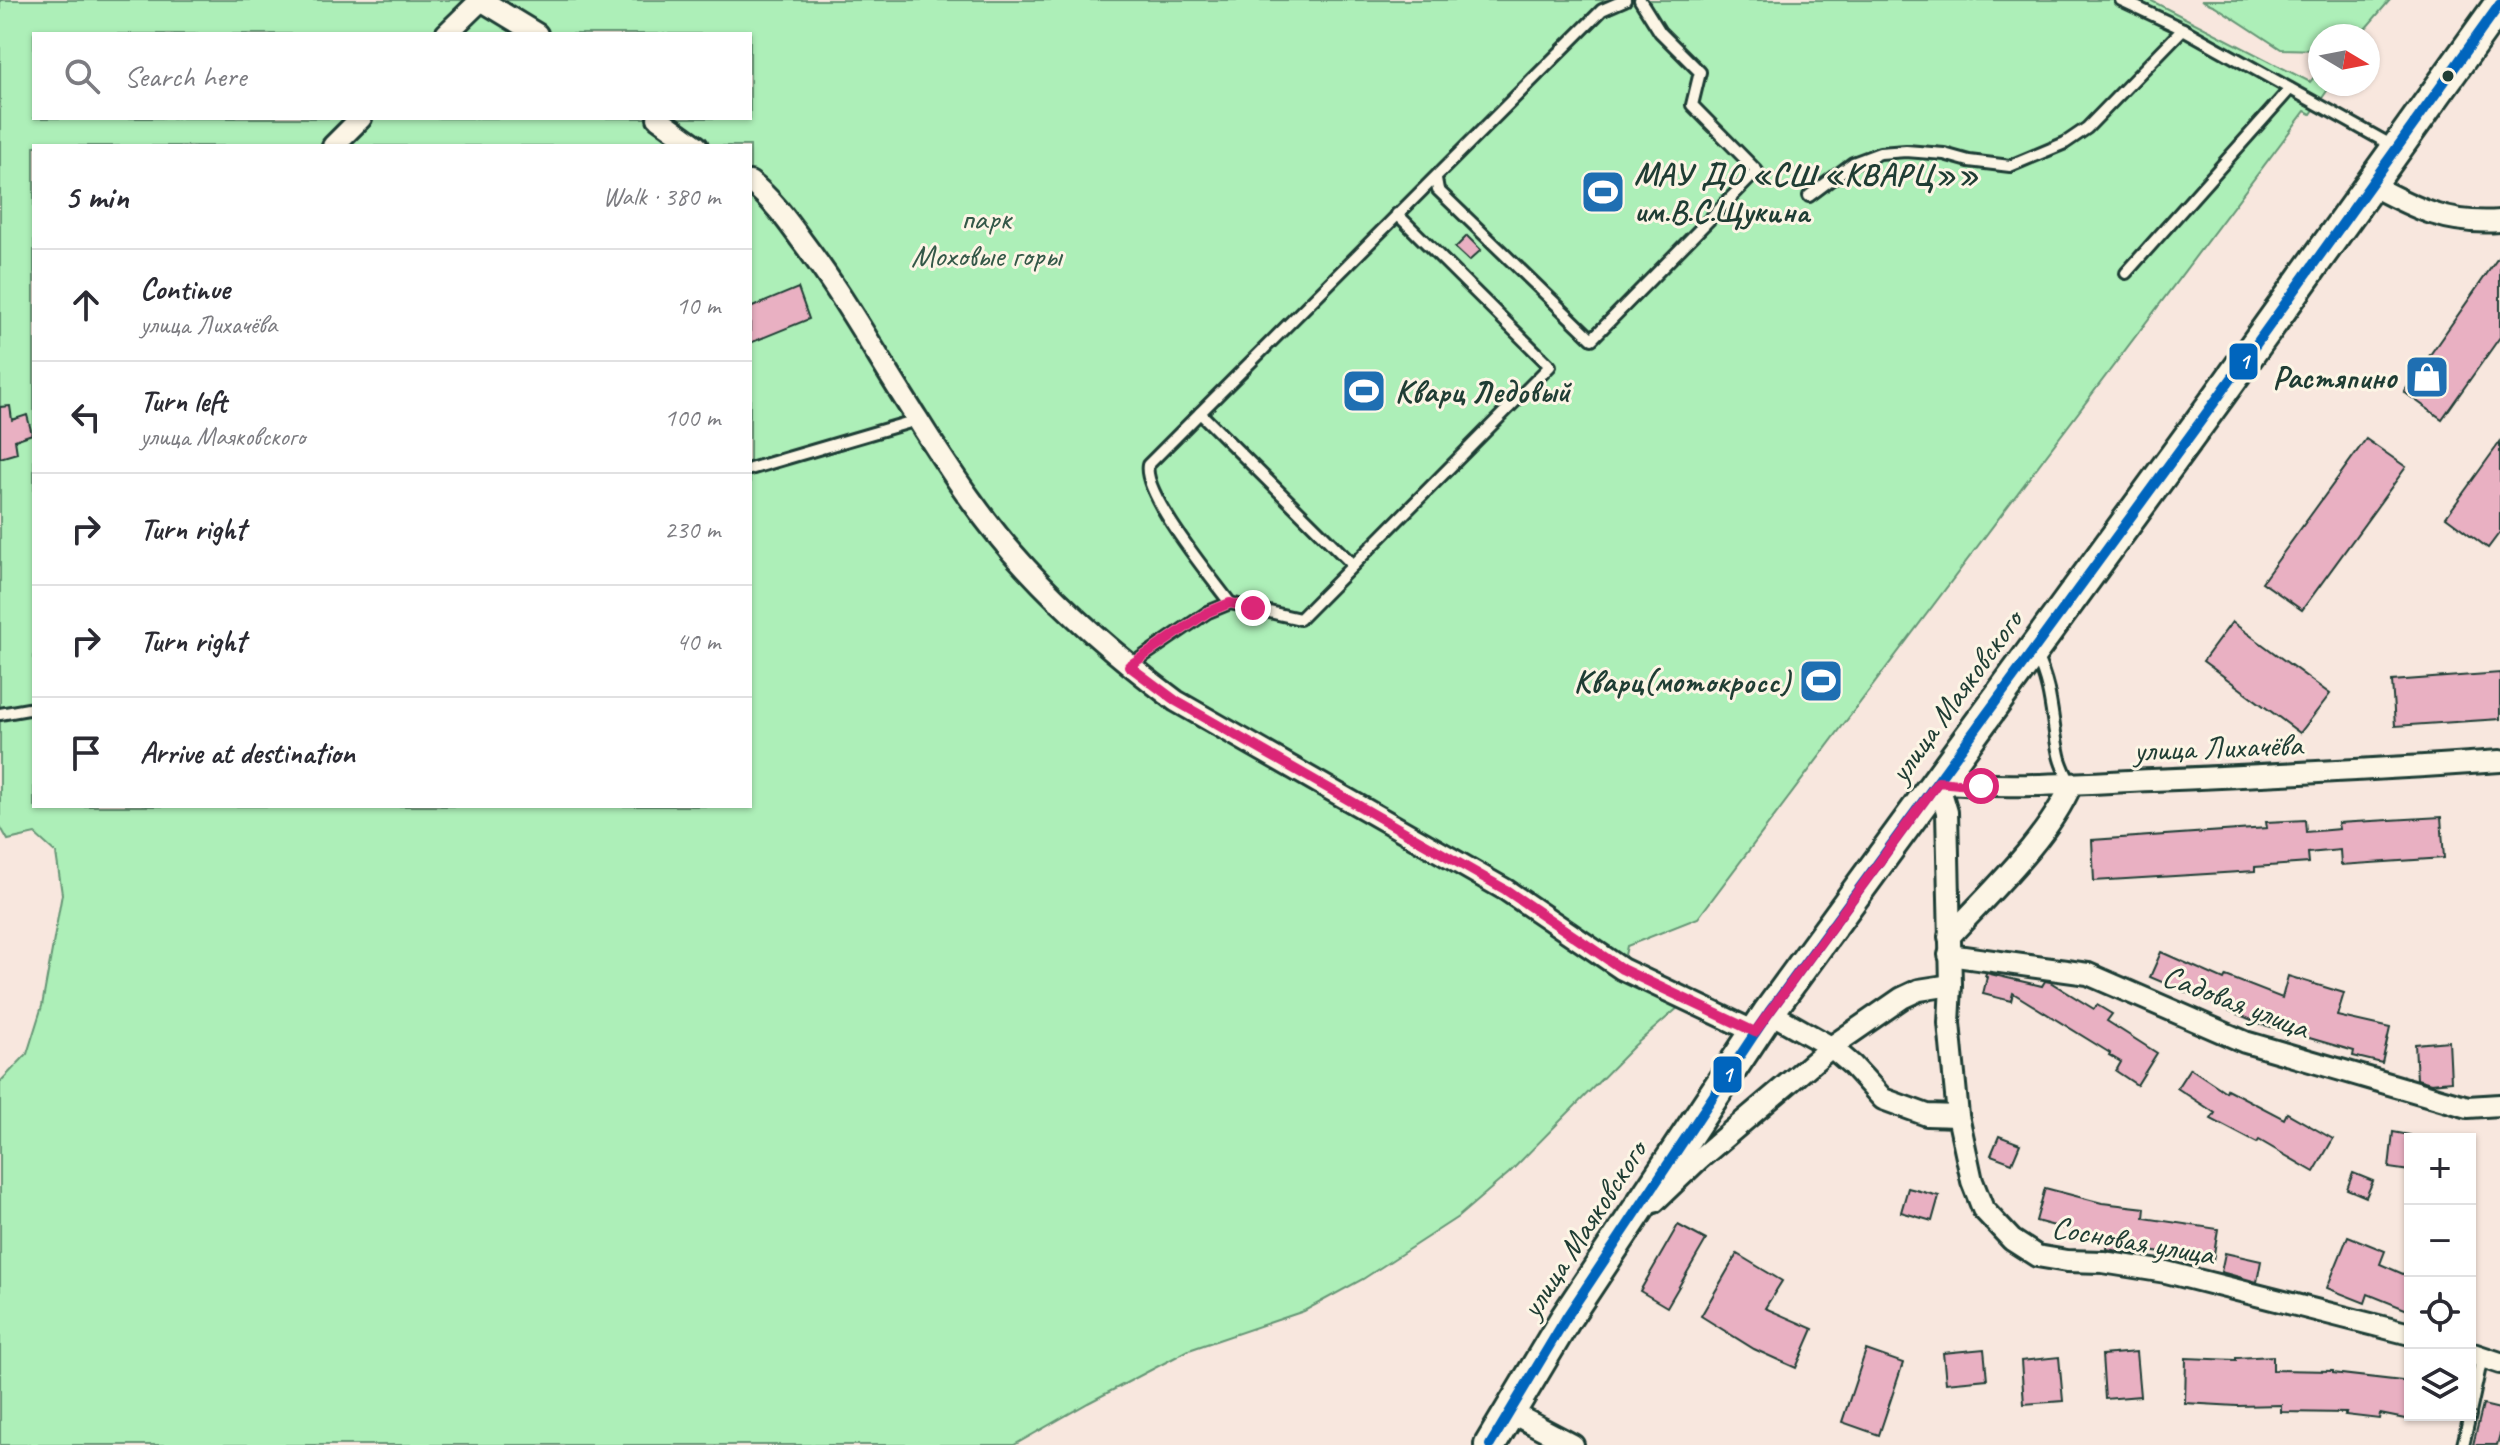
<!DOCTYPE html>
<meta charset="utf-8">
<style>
body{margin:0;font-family:Caveat,sans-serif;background:#f7f7f7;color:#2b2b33}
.controls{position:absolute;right:24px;bottom:24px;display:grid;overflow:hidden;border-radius:0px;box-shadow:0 2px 6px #0004}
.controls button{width:72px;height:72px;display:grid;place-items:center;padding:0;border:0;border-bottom:2px solid #e1e1e2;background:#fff;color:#2b2b33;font:40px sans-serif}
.compass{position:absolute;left:2308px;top:24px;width:72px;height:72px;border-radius:50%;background:#fff;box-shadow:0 2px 6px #0004;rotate:100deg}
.stop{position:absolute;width:24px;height:24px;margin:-18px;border:6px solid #db2777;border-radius:50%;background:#fff}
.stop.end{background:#db2777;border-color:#fff;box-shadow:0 2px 8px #0008}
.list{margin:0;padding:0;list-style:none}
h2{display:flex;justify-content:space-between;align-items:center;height:104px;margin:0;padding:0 32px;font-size:34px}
h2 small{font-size:26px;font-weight:400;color:#7c7c81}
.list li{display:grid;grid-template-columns:52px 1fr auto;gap:24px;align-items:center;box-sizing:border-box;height:112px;padding:0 32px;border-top:2px solid #e1e1e2}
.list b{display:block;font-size:30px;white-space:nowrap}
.list p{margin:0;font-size:26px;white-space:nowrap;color:#7c7c81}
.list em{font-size:26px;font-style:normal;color:#7c7c81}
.icon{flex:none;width:44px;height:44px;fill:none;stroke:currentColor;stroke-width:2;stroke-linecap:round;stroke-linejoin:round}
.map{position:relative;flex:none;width:2500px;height:1445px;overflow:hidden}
.search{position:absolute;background:#fff;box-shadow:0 2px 6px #0004;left:32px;top:32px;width:720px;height:88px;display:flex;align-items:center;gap:20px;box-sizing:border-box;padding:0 28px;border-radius:0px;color:#7c7c81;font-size:30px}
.panel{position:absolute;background:#fff;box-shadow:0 2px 6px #0004;left:32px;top:144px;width:720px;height:664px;border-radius:0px}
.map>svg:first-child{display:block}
</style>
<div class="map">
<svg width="2500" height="1445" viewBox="0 0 2500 1445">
<rect width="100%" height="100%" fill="#f8e7de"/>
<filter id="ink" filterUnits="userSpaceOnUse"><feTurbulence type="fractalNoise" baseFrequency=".0125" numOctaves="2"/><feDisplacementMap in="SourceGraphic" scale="16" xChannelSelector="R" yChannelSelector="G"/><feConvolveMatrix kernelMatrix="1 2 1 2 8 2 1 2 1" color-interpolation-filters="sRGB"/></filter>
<g filter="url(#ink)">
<g fill="#adefb8" stroke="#669676" stroke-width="2" fill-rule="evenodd">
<path d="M0 0H2150L2310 82 2314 77 2320 81V84L2329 88 2311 114 2305 111 1698 918 1627 946 1622 969 1687 1000 1635 1045 1509 1173 1458 1217 1363 1279 1304 1311 1189 1350 1088 1403 1014 1445H0V1082L27 1054 42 1006 62 894 56 853 35 834 8 840 0 826ZM34 34H750V118H34ZM34 146H750V806H34Z"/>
<path d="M2201 0H2390L2359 36H2320V50L2281 49 2215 6Z"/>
</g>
<g fill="#e9b0c2" stroke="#1f3d34" stroke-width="2">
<path d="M1467 236 1481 250 1469 261 1455 248Z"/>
<path d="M2500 255V337L2442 419 2404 392Z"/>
<path d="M798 288 809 319 750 343V308Z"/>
<path d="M10 406 12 420 27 415 32 434 15 440 17 453 0 458V407Z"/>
<path d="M2366 439 2406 467 2302 610 2262 582Z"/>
<path d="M2500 442V532L2488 548 2446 517Z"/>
<path d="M2232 622 2330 694 2300 733 2203 661Z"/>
<path d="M2500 673V719L2395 726 2392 681Z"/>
<path d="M2441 817 2444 858 2341 865 2340 850 2308 853 2309 863 2255 867V871L2094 881 2092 840 2267 828 2266 822 2305 820 2306 832 2339 829 2338 823Z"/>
<path d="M2161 952 2224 980 2226 976 2282 998 2288 976 2344 993 2337 1016 2390 1028 2382 1063 2353 1056 2354 1051 2261 1024 2150 977Z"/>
<path d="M1986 973 2042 986 2045 981 2050 982 2094 1009 2097 1005 2112 1014 2107 1021 2157 1053 2137 1085 2116 1071 2121 1062 2109 1055 2110 1053 2013 993 2011 1001 1983 994 1987 977 1985 976Z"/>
<path d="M2449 1041 2451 1081 2431 1083 2417 1079 2415 1044Z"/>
<path d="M2190 1068 2226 1092 2227 1089 2284 1119 2287 1113 2333 1139 2314 1172 2259 1140 2257 1143 2211 1119 2215 1113 2177 1088Z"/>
<path d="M2393 1132 2410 1135V1171L2389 1168Z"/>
<path d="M1999 1136 2020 1144 2012 1163 1991 1155Z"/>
<path d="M2353 1173 2373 1181 2366 1197 2347 1189Z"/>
<path d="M1908 1188 1939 1196 1932 1221 1901 1212Z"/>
<path d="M2045 1188 2102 1203 2145 1208 2144 1218 2218 1229 2213 1260 2140 1250V1254L2106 1249 2107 1240 2036 1221Z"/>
<path d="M1678 1225 1706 1240 1667 1307 1640 1291Z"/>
<path d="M2348 1236 2385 1251 2380 1264 2410 1277V1311L2368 1294 2365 1303 2327 1288Z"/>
<path d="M2225 1253 2261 1261 2257 1282 2221 1272Z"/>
<path d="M1737 1254 1782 1281 1765 1308 1813 1329 1796 1368 1754 1349 1701 1316Z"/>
<path d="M1984 1349 1987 1379 1946 1383 1943 1353Z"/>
<path d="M1866 1350 1903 1363 1879 1435 1842 1422Z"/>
<path d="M2136 1352 2140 1396 2105 1399 2102 1355Z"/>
<path d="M2273 1356V1370L2333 1371V1373L2410 1382V1420L2380 1414 2379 1419 2345 1415 2346 1413 2281 1412V1405L2237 1406 2185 1403 2186 1358 2236 1360V1358Z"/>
<path d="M2059 1357 2063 1401 2024 1404 2021 1361Z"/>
<path d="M2483 1405 2500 1409V1434L2497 1445H2473Z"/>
</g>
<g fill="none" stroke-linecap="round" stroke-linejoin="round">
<g stroke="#1f3d34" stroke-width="16">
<g id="service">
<path d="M2121 0 2183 29 2393 146"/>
<path d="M1436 179 1438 190 1592 339 1757 171 1692 105 1700 72 1660 32 1640 0"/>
<path d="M1809 196 1853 163 1880 153 1906 151 1944 154 1969 161 2010 166 2065 143 2087 128 2183 29"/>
<path d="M2126 273 2290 89"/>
<path d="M1200 413 1353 565"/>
<path d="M750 469 917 420"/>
<path d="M1230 603C1211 577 1142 494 1148 465L1602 10 1625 0"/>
<path d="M2036 656C2053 690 2051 719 2059 755 2061 765 2067 776 2071 785"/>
<path d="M1129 666 1208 612 1230 603 1300 619 1550 366 1397 214"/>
<path d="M0 714 34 708"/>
<path d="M2470 1413 2482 1357"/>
<path d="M2463 1445 2470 1415"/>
</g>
</g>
<g stroke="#1f3d34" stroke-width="26">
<g id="minor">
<path d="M481 0 537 34"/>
<path d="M446 34 481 0"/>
<path d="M658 118 697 146"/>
<path d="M333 146 361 118"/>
<path d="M750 182C771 198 787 220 802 241 846 299 879 360 918 420 950 471 985 524 1026 568 1071 617 1123 661 1176 701L1506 890 1622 969 1755 1032"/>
<path d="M2371 185C2416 209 2448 225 2500 221"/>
<path d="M1949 937C1989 893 2048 839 2071 785"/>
<path d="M1949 955 2088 974 2245 1042 2468 1107 2500 1105"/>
<path d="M1769 1012 1831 1047 1852 1065 1883 1099 1927 1115 1958 1116 1972 1181 1983 1209 2012 1240 2037 1256 2067 1261 2103 1262 2166 1272 2410 1334"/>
<path d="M1958 1116 1949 1023 1951 985 1947 812 1938 782C2010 789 2080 783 2152 780 2268 775 2384 769 2500 761"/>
<path d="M1654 1202 1699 1159 1831 1047 1902 998 1919 990 1951 985"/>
<path d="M2470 1353 2500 1363"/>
<path d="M1510 1412 1573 1445"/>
</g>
</g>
<g stroke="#1f3d34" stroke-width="36">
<path id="secondary" d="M1490 1445 1566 1318 1769 1012 2219 396 2500 4"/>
</g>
<use href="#service" stroke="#fcf5e5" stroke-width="10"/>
<use href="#minor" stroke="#fcf5e5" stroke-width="20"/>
<use href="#secondary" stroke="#fcf5e5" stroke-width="30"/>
<g stroke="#fcf5e5" stroke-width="16">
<path id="bus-1" d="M1490 1445 1566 1318 1769 1012 2219 396 2500 4"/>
</g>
<use href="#bus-1" stroke="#0065bd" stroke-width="10"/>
</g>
</g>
<g fill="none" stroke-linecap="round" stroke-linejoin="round" filter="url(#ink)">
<path stroke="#db2777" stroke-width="10" d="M1253 608 1230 603 1208 612 1129 666 1176 701 1506 890 1622 969 1755 1032 1938 782 1981 786"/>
</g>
<defs>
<g id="stadium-square" transform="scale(2.3)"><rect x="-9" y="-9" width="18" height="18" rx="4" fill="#1f6fb2" stroke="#fcf5e5"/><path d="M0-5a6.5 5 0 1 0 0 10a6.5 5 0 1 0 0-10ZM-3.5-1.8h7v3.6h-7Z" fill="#fff"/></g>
<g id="shop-square" transform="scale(2.3)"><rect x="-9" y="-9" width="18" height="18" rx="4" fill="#1f6fb2" stroke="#fcf5e5"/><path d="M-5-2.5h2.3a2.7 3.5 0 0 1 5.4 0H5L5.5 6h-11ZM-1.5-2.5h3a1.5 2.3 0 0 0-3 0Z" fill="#fff"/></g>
</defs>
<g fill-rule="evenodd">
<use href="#stadium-square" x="1603" y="192"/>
<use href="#shop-square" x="2427" y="377"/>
<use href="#stadium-square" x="1364" y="391"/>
<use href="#stadium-square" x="1821" y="681"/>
</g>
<circle fill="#1f3d34" stroke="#fcf5e5" stroke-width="3" cx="2448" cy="76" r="7"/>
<g text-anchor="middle" stroke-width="6" stroke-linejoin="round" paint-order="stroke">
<g font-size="32" font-weight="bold" fill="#1f3d34" stroke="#fcf5e5" text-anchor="start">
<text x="1634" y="185">МАУ ДО «СШ «КВАРЦ»»<tspan x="1634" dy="37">им.В.С.Щукина</tspan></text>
<text x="2396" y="388" text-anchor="end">Растяпино</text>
<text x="1395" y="402">Кварц Ледовый</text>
<text x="1790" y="692" text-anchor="end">Кварц(мотокросс)</text>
</g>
<g font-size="32" fill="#345848" stroke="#fcf5e5">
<text x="986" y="229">парк<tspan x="986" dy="37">Моховые горы</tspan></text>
</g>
<g font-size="32" fill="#1f3d34" stroke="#fcf5e5">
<text transform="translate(1955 696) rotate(-54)" y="11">улица Маяковского</text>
<text transform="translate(2218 747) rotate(-2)" y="11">улица Лихачёва</text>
<text transform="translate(2236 1001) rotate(21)" y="11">Садовая улица</text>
<text transform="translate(1583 1229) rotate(-57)" y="11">улица Маяковского</text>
<text transform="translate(2133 1240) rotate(10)" y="11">Сосновая улица</text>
</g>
</g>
<g stroke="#fcf5e5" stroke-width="3">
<rect x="2228" y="342" width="31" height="39" rx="8" fill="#0065bd"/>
<rect x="1712" y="1055" width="31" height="39" rx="8" fill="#0065bd"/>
</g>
<g font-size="22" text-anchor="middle" font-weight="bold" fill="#fff">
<text x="2244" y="369">1</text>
<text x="1727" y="1082">1</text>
</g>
</svg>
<div class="controls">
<button>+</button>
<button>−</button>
<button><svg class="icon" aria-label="locate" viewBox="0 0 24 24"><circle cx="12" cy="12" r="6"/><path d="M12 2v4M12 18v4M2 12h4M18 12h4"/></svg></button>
<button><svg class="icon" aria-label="layers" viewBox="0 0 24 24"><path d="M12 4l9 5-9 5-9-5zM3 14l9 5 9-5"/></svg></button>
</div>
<svg class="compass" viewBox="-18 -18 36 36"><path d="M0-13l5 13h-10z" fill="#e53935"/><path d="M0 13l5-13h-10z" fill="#7c7c81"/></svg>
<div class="stop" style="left:1981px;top:786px"></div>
<div class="stop end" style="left:1253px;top:608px"></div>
<div class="search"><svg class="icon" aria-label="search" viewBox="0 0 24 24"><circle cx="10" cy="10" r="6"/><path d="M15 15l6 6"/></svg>Search here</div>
<section class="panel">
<h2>5 min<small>Walk · 380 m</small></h2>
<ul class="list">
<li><svg class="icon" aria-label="ahead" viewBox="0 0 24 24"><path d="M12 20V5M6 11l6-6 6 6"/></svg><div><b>Continue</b><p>улица Лихачёва</p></div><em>10 m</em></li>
<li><svg class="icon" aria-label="left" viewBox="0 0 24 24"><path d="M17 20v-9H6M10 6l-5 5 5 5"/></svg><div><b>Turn left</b><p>улица Маяковского</p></div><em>100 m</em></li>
<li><svg class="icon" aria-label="right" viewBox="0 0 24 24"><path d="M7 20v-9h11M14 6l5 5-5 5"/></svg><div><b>Turn right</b></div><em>230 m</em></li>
<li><svg class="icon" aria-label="right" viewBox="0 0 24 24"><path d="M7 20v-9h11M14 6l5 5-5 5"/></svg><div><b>Turn right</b></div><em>40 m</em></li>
<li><svg class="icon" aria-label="arrive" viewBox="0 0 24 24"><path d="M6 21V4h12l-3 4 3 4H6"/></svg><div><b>Arrive at destination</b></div></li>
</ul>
</section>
</div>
